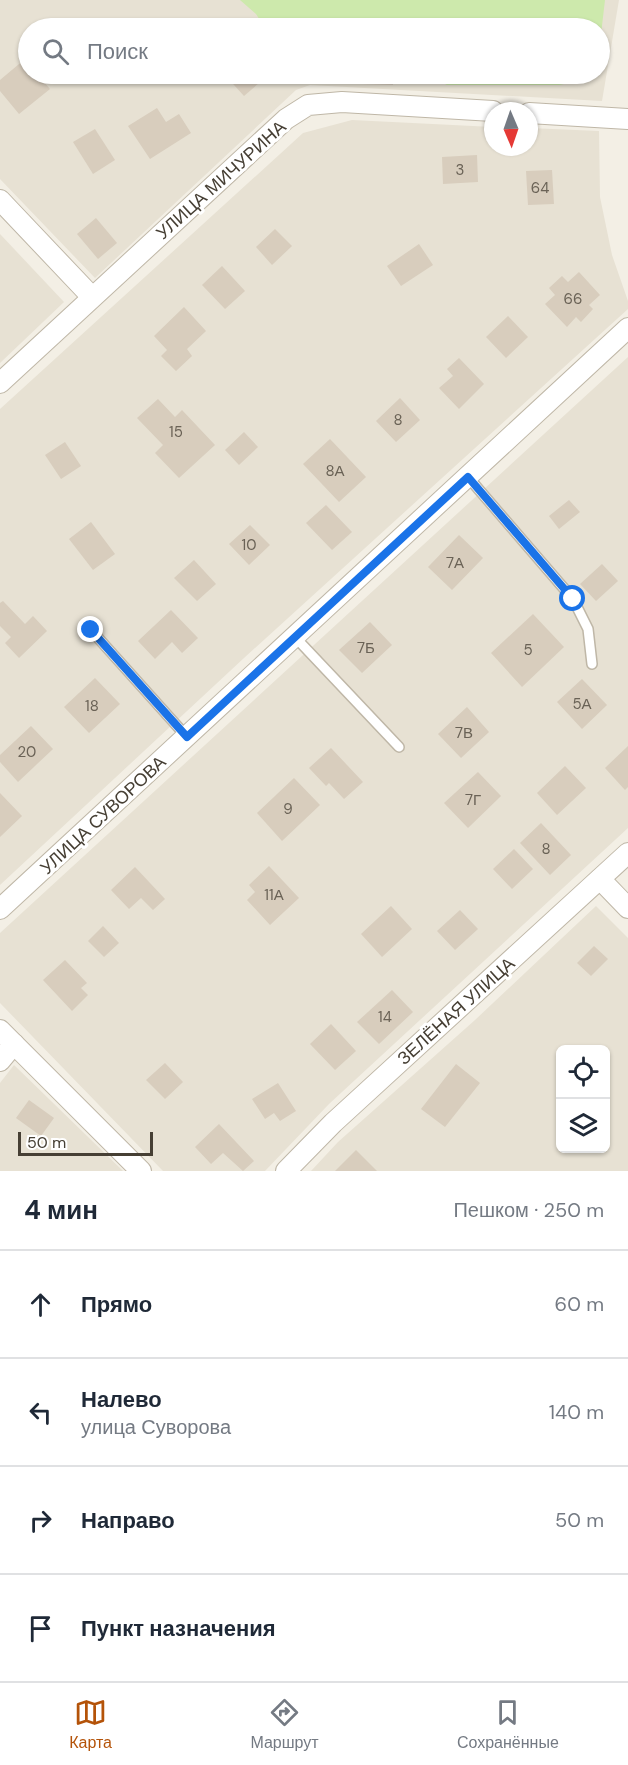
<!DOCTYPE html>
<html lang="ru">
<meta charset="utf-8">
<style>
body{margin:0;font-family:"DM Sans",sans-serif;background:#f2f2f3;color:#1f2937}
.controls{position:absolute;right:18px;bottom:18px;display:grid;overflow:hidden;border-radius:9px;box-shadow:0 2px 4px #0004}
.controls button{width:54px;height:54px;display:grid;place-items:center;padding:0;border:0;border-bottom:2px solid #e0e1e3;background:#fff;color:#1f2937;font:30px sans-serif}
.compass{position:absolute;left:484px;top:102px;width:54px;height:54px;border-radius:50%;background:#fff;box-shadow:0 2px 4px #0004;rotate:178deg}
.scale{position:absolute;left:18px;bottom:15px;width:135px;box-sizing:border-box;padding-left:6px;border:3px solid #463f34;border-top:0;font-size:16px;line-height:21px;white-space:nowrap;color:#463f34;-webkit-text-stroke:4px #fff;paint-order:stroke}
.stop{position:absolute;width:18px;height:18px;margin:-14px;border:4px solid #1a73e8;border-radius:50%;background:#fff}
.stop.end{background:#1a73e8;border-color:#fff;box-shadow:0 2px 6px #0008}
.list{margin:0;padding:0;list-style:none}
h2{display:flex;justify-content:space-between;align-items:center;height:78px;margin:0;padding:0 24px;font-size:26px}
h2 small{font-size:20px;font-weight:400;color:#747a83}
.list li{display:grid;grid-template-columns:39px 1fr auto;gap:18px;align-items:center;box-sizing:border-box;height:108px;padding:0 24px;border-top:2px solid #e0e1e3}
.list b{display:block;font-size:22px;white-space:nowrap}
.list p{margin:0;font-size:20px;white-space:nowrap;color:#747a83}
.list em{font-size:20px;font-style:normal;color:#747a83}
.icon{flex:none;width:33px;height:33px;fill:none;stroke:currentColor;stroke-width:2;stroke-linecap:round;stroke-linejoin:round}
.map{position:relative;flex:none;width:628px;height:1171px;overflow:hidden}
.search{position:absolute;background:#fff;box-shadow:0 2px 4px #0004;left:18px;right:18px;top:18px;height:66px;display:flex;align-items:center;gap:15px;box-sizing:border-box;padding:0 21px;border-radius:33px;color:#747a83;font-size:22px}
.sheet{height:510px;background:#fff}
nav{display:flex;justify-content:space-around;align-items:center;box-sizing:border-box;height:84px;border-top:2px solid #e0e1e3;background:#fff;font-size:16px;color:#747a83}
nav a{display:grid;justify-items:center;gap:3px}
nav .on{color:#b45309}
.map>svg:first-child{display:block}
</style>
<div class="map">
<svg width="628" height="1171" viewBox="0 0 628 1171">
<rect width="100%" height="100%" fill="#f3efe5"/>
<g fill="#e7e1d3" fill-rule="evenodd">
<path d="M0 0H619L602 101 310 85 296 90 95 278 0 179ZM28 28H600V74H28Z"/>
<path d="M352 120 493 127V147H529V128L599 131 600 197 612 255 628 301V309L244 658 0 885V409L303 133Z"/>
<path d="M0 234 64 302 0 363Z"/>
<path d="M628 357V828L329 1104 265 1171H163L0 1003V933Z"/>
<path d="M596 906 628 938V1171H311L338 1142 475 1020ZM560 1050H606V1148H560Z"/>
<path d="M14 1065 123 1171H0V1083Z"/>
</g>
<g fill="#cde9ac">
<path d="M240 0H605L600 43V28L367 26 365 28H265L256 14Z"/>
<path d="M429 74H586L579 81 559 85H447L430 77Z"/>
</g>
<g fill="#d8cdbd">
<path d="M25 59 28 63V74H37L50 89 19 114 0 91V80Z"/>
<path d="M224 74H263L266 77 244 96Z"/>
<path d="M363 74H394L393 85 362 84Z"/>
<path d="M157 108 166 122 179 114 191 133 150 159 128 126Z"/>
<path d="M95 129 115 160 93 174 73 142Z"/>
<path d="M477 155 478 182 443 184 442 157Z"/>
<path d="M552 170 554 204 528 205 526 171Z"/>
<path d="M96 218 117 243 98 259 77 234Z"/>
<path d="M275 229 292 246 272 265 256 247Z"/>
<path d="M419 244 433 265 401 286 387 266Z"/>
<path d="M222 266 245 291 225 309 202 285Z"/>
<path d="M579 272 600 295 589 305 593 309 581 322 576 317 567 327 545 304 555 295 549 288 562 276 568 282Z"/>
<path d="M184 307 206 331 187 349 192 356 176 371 161 356 167 350 154 336Z"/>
<path d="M508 316 528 337 506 358 486 337Z"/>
<path d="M459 358 484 384 459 409 439 388 453 376 447 369Z"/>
<path d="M400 398 420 420 396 442 376 421Z"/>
<path d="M158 399 175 417 182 410 215 445 179 478 155 453 163 445 137 418Z"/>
<path d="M244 432 258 447 239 465 225 450Z"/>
<path d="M330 439 366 477 339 502 303 464Z"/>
<path d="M65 442 81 466 61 479 45 455Z"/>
<path d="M569 500 580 512 559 529 549 516Z"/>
<path d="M326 505 352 532 332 550 306 523Z"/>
<path d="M91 522 115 554 93 570 69 539Z"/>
<path d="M250 525 270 545 249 565 229 544Z"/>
<path d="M459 535 483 558 452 590 428 567Z"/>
<path d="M194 560 216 584 197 601 174 578Z"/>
<path d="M602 564 618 581 596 601 580 584Z"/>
<path d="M3 601 25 624 33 616 47 631 19 658 5 643 11 637 0 626V603Z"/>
<path d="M171 610 198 638 182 653 172 642 155 659 138 641Z"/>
<path d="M533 614 564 647 522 687 491 653Z"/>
<path d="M370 622 392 645 362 673 339 650Z"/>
<path d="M95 678 120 704 89 733 64 707Z"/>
<path d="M582 679 607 705 582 729 557 702Z"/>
<path d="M467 707 489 732 461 758 438 734Z"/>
<path d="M31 726 53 749 18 782 0 762V755Z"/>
<path d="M628 746V787L625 790 605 768Z"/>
<path d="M331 748 363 782 344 799 329 783 326 786 309 768Z"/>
<path d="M565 766 586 788 557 815 537 793Z"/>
<path d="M478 772 501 796 468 828 444 803Z"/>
<path d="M294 778 320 805 282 841 257 813Z"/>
<path d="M0 793 22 816 0 837Z"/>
<path d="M541 823 571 855 550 875 520 843Z"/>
<path d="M514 849 533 869 512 889 493 869Z"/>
<path d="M269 866 299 898 270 925 247 900 255 892 249 885Z"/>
<path d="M135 867 165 899 153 910 141 898 129 909 111 890Z"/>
<path d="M391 906 412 929 382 957 361 934Z"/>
<path d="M460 910 478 929 455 950 437 931Z"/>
<path d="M103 926 119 943 104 957 88 941Z"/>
<path d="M594 946 608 959 591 976 577 963Z"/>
<path d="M65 960 87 983 81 988 88 995 72 1011 43 980Z"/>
<path d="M392 990 413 1012 379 1044 357 1022Z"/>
<path d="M331 1024 356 1051 335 1070 310 1044Z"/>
<path d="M165 1063 183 1082 165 1099 146 1080Z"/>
<path d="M456 1064 480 1083 445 1127 421 1109Z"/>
<path d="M278 1083 296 1111 280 1121 274 1113 265 1119 252 1099Z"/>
<path d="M29 1100 54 1118 41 1136 16 1118Z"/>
<path d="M219 1124 254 1161 243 1171 223 1153 211 1164 195 1147Z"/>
<path d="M356 1150 377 1171H335Z"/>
</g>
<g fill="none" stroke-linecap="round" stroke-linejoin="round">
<g stroke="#bfb7a7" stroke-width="12">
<g id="lane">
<path d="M468 477 573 599 588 629 592 664"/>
<path d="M91 630 187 737"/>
<path d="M295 637 399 747"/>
</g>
</g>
<g stroke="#bfb7a7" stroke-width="22">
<g id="street">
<path d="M529 113 628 119"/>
<path d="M0 200 92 297"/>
<path d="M0 383 286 119 308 105 342 102 493 111"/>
<path d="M600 879 628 908"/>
<path d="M0 909 628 328"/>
<path d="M0 1030 141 1171"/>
<path d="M0 1061 14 1044"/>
<path d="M286 1171 333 1123 628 853"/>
</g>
</g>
<use href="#lane" stroke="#fff" stroke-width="9"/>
<use href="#street" stroke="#fff" stroke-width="20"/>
</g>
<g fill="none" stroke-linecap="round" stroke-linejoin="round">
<path stroke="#1a73e8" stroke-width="8" d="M91 630 187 737 468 477 573 599"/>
</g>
<g text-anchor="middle" stroke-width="6" stroke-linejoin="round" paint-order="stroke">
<g font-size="15" fill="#6a6256">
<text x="460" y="175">3</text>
<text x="540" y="193">64</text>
<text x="573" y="304">66</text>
<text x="398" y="425">8</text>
<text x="176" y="437">15</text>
<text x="335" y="476">8А</text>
<text x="249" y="550">10</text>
<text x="455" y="568">7А</text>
<text x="366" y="653">7Б</text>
<text x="528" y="655">5</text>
<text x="582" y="709">5А</text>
<text x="92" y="711">18</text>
<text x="464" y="738">7В</text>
<text x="27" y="757">20</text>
<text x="473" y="805">7Г</text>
<text x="288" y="814">9</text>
<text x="546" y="854">8</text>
<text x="274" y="900">11А</text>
<text x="385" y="1022">14</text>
</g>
<g font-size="18" fill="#463f34" stroke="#fff">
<text transform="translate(221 180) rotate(-42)" y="6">УЛИЦА МИЧУРИНА</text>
<text transform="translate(103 815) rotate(-43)" y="6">УЛИЦА СУВОРОВА</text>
<text transform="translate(456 1011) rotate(-42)" y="6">ЗЕЛЁНАЯ УЛИЦА</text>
</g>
</g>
</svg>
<div class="controls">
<button><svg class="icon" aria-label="locate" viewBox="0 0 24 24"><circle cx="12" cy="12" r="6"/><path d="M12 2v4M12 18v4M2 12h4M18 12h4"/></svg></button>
<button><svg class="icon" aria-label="layers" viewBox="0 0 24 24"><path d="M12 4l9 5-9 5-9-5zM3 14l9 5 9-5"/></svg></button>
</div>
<svg class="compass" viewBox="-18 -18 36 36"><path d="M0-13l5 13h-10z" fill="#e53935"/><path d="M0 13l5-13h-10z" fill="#747a83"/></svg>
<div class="scale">50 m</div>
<div class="stop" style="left:573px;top:599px"></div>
<div class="stop end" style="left:91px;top:630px"></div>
<div class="search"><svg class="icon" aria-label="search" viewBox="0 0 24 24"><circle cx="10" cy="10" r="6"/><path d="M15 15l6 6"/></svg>Поиск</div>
</div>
<section class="sheet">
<h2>4 мин<small>Пешком · 250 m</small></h2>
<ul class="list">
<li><svg class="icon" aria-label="ahead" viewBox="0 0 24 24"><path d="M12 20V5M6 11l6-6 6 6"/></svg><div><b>Прямо</b></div><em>60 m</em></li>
<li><svg class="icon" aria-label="left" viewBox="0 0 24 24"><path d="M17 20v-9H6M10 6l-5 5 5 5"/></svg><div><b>Налево</b><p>улица Суворова</p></div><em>140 m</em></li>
<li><svg class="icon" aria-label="right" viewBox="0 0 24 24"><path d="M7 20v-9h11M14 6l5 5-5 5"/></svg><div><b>Направо</b></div><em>50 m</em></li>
<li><svg class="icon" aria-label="arrive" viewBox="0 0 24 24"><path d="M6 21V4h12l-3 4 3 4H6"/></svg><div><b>Пункт назначения</b></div></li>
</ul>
</section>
<nav>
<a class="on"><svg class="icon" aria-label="map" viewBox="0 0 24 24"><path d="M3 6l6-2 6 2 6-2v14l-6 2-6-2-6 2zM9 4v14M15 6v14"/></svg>Карта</a>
<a><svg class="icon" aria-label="directions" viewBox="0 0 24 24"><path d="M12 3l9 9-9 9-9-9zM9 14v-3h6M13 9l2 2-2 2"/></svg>Маршрут</a>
<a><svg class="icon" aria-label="saved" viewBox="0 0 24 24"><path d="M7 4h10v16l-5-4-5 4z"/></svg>Сохранённые</a>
</nav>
